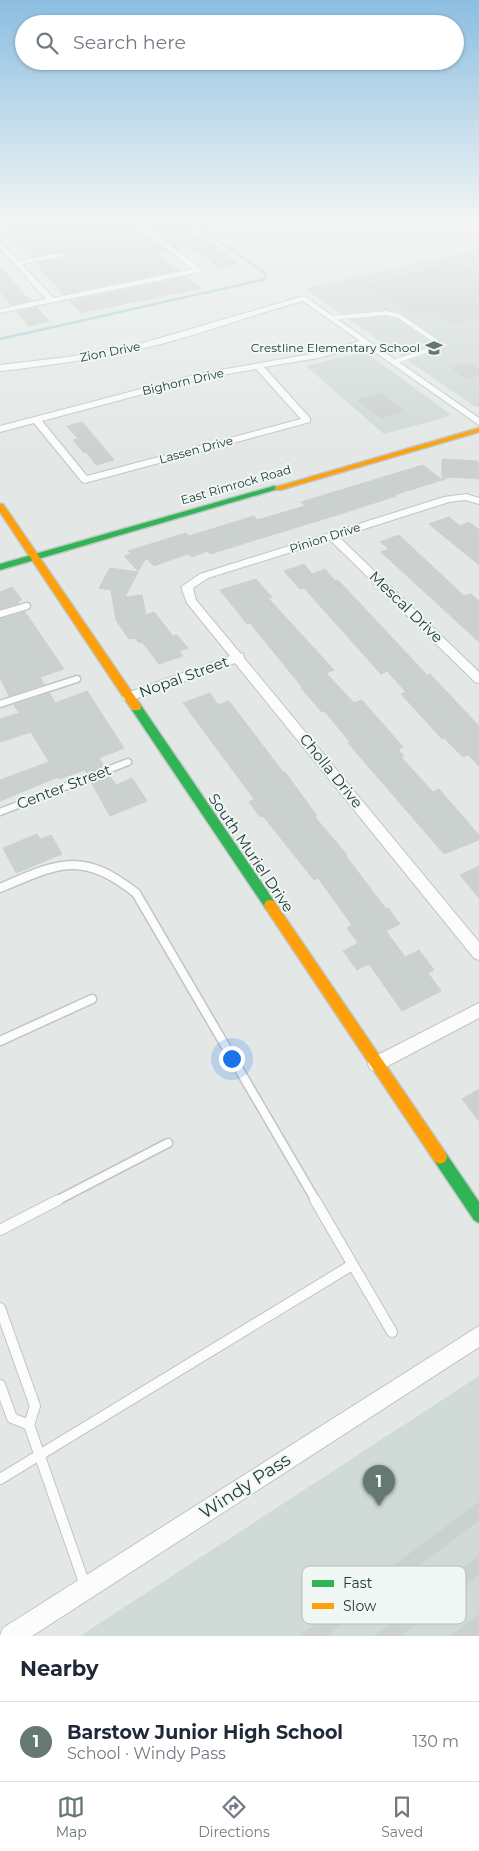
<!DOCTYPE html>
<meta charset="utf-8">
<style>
body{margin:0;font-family:Montserrat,sans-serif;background:#f2f2f3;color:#1f2937}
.you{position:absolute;left:231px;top:1058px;width:18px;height:18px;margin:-12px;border:4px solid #fff;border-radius:50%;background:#1a73e8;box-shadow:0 0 0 8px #1a73e833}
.badge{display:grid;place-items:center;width:32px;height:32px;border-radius:50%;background:#657873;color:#fff;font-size:16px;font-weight:700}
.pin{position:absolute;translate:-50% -41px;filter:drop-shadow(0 1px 2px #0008)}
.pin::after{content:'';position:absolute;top:26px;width:18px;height:15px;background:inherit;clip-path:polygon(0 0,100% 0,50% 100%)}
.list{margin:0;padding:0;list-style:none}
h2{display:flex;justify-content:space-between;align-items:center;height:65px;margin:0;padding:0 20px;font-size:21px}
h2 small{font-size:16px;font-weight:400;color:#747a83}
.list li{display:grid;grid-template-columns:32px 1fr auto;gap:15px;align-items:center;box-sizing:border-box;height:80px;padding:0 20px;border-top:1px solid #e0e1e3}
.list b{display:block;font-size:19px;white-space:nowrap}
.list p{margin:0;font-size:16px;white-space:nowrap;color:#747a83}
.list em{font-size:16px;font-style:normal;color:#747a83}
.icon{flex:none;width:28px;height:28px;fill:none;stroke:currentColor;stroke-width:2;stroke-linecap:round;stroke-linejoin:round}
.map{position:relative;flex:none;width:479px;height:1636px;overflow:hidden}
.search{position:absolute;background:#fff;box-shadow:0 1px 4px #0004;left:15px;right:15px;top:15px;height:55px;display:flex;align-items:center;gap:12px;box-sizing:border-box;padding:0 18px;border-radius:28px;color:#747a83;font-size:19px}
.sheet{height:145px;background:#fff}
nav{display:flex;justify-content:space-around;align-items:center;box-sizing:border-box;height:70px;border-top:1px solid #e0e1e3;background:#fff;font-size:14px;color:#747a83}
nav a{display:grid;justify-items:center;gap:2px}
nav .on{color:#657873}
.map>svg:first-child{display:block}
</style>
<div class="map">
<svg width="479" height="1636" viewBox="0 0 479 1636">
<rect width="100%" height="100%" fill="#e3e8e6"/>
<g fill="#d0dad6">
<path d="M479 249V406H474L305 289Z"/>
<path d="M363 352 368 354 450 414 447 417 384 434 306 366Z"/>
<path d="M479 1376V1636H80Z"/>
</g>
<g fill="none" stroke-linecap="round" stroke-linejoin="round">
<path stroke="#a3cdd7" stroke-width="2.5" d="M0 339 266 279 265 273 191 221"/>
</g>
<g fill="#cbd1cf" stroke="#cbd1cf">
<path d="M71 221H129L166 251 156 253 178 270 63 294 40 269H44L38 263 65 258 66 251 31 257 9 238 6 228Z"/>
<path d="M141 221H174L195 236 200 235 238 264 220 268 190 246 178 249Z"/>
<path d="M459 262 479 274V317L453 324 432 310 414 315 368 287 381 284 378 282Z"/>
<path d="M0 266 25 295 31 300 11 305 0 292Z"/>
<path d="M187 277 202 288 81 313 69 301Z"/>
<path d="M37 307 49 321 29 326 17 312Z"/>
<path d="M469 363 479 370V375L465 378 451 368Z"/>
<path d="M381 393 404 411 381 418 358 400Z"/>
<path d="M82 422 114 460 96 465 86 452 84 453 73 440 78 439 67 426Z"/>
<path d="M442 459 478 461 479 479 450 477 442 480Z"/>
<path d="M423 465 442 480 394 495 396 496 353 510 210 554 208 551 191 557 188 554 154 566 146 558 138 571 124 556 131 554 128 551 186 533 189 536 254 516 257 520 305 506 301 502Z"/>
<path d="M449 517 460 526 469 522 479 530V565L429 524Z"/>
<path d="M399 535 464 596 471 594 479 601V642L381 552 389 549 380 542Z"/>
<path d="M304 564 312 574 325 569 335 581 338 580 427 675 430 674 479 726V766L468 755 463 757 444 738 442 739 401 694 406 692 387 671 381 674 304 588 300 589 284 571Z"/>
<path d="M110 568 138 572 125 597 142 595 146 615 154 612 173 636 177 635 188 648 179 651 183 656 159 664 142 642 139 643 135 638 129 639 116 620 111 590 99 588Z"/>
<path d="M256 579 272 597 268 598 334 670 326 673 354 703 362 700 403 747 398 749 404 756 401 757 433 792 439 789 479 835V840L444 854 348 743 350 742 324 711 322 712 301 688 302 687 250 623 247 624 220 590Z"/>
<path d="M12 587 22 600 18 601 19 603 0 609V592Z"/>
<path d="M25 612 64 669 40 677 44 684 9 696 0 678V619Z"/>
<path d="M87 691 124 748 99 758 104 766 86 773 85 770 59 779 58 777 0 801V780L49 762 31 732 0 742V719L19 713 14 705 50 693 55 703Z"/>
<path d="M210 693 218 705 229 701 283 772H285L317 816 315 817 347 855 346 856 386 909 388 908 400 924 386 931 405 957 419 950 434 970 428 973 441 991 402 1011 369 964 357 970 343 951 358 943 347 928 352 925 318 878 314 880 263 816 260 817 249 802 254 799 183 703Z"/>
<path d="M109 775 116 785 132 778 147 801 110 816 91 782Z"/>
<path d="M37 834 40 839 51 835 62 854 16 873 3 848Z"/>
<path d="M479 866V898L460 875Z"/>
<path d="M479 1089V1121L462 1099Z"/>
<path d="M479 1502V1520L326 1636H300Z"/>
<path d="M479 1556V1575L400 1636H375Z"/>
<path d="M479 1614V1636H451Z"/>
</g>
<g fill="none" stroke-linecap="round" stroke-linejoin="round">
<g stroke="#c0c5c3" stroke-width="5">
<path id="lane-far3" d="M332 318 386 313 399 316 437 342 434 348 394 362"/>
</g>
<g stroke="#c0c5c3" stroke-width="9">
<g id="lane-far2">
<path d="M0 614 27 606"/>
<path d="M0 704 77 679"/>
<path d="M0 812 128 762"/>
</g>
</g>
<g stroke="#c0c5c3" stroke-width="11">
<g id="lane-far1">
<path d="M0 888C59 863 81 850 136 893L316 1201"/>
<path d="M0 1041 92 999"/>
<path d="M56 1201 168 1143"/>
</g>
</g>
<g stroke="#c0c5c3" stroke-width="12">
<g id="lane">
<path d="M315 1200 392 1332"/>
<path d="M0 1230 58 1200"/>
<path d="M0 1308 35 1406 29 1425 85 1585"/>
<path d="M0 1385 12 1418 29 1425"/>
<path d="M0 1479 352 1265"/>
</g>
</g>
<g stroke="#c0c5c3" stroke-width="2">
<g id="street">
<path d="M0 221H14L0 224Z"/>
<path d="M131 221H138L201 268V272L0 313V309L46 299 0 248V242L19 261 65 252V256L22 264 53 298 192 269Z"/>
<path d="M304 296 479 418V425L365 345 318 358 264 367 310 418V422L85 483 82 482 34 423 0 432V426L198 374 317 353 360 341 303 301C255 314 209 331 161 344 108 357 54 365 0 371V365L68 357 136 345ZM256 369 301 419 87 476 42 421 199 379Z"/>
<path d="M466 494 479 498V504L465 500 449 502 339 537 479 672V683L475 682 330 540 208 578 193 588 196 600 240 653 243 654 244 658 479 942V960L474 958 235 663 132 700H124L122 697 124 694 230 656 187 603 181 587 200 574 444 497Z"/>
<path d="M479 1003V1018L382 1069 376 1072 370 1069 368 1064 370 1059Z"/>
<path d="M479 1326V1347L32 1636H0L3 1628Z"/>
</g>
</g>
<g stroke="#bec6c3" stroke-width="3">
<g id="fast">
<path d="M274 486 281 488 0 570V564Z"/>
<path d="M136 703 140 704 274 901 276 905 274 909 270 910 266 909 132 710 131 707Z"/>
<path d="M440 1150 445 1152 479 1202V1223L474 1220 435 1162 433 1157 435 1152Z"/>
</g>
</g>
<g stroke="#bec6c3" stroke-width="3">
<g id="slow">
<path d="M479 428V432L280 490 273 488Z"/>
<path d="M0 504H3L140 704 141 707 140 710H132L0 512Z"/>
<path d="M270 900 274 901 445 1152 447 1157 445 1162 440 1164 435 1162 266 909 264 905 266 901Z"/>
</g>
</g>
<use href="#lane-far3" stroke="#fbfcfb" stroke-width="4"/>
<use href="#lane-far2" stroke="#fbfcfb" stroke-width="6"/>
<use href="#lane-far1" stroke="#fbfcfb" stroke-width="8"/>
<use href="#lane" stroke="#fbfcfb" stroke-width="10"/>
<use href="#street" fill="#fbfcfb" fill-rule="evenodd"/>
<use href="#fast" fill="#30b455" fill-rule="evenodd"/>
<use href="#slow" fill="#ff9f0a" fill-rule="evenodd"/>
</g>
<linearGradient id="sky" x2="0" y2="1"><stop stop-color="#8cbee1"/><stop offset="0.49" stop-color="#f2f5f4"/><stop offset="1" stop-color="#f2f5f4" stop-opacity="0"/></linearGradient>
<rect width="479" height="450" fill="url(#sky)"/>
<defs>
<g id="school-bare" transform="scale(1.35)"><path d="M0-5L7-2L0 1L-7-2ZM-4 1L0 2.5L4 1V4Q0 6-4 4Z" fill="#657873" stroke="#f0f7f4" stroke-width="2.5" paint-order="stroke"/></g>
</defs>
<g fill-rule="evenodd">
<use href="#school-bare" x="434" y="348"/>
</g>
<g text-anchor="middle" stroke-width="4" stroke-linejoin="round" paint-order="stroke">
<g font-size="12" fill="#213b35" stroke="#f0f7f4" text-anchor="end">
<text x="420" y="352">Crestline Elementary School</text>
</g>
<g font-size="12" fill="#213b35" stroke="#f0f7f4">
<text transform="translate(110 352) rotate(-11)" y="4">Zion Drive</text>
<text transform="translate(183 382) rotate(-13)" y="4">Bighorn Drive</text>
<text transform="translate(196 450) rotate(-15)" y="4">Lassen Drive</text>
<text transform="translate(236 485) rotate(-16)" y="4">East Rimrock Road</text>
<text transform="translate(325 538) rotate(-18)" y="4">Pinion Drive</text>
</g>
<g font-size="15" fill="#213b35" stroke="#f0f7f4">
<text transform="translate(406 607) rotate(44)" y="5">Mescal Drive</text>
<text transform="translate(184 677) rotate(-20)" y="5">Nopal Street</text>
<text transform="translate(331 771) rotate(51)" y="5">Cholla Drive</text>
<text transform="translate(64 787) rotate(-21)" y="5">Center Street</text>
<text transform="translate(251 853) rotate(56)" y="5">South Muriel Drive</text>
</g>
<g font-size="18" fill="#213b35" stroke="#f0f7f4">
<text transform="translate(245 1486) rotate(-33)" y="6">Windy Pass</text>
</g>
</g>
<rect x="302" y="1566" width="164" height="58" rx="8" fill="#f0f7f4" stroke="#b2bfbb" stroke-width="1"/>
<rect x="312" y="1580" width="22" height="7" fill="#30b455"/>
<rect x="312" y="1603" width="22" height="6" fill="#ff9f0a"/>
<g font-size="14" fill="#213b35">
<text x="343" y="1588">Fast</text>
<text x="343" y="1611">Slow</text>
</g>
</svg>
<div class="you"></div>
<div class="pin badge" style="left:379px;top:1506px">1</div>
<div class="search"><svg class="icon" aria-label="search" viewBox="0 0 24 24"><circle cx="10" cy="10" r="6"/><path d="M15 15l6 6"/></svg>Search here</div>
</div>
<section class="sheet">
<h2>Nearby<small></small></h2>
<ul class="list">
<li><span class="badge">1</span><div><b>Barstow Junior High School</b><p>School · Windy Pass</p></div><em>130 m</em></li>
</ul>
</section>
<nav>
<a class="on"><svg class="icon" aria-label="map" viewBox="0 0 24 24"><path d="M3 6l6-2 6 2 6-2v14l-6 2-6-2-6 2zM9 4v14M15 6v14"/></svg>Map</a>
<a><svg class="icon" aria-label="directions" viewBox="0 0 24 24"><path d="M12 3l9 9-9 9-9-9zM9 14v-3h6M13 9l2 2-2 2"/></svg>Directions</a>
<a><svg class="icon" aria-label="saved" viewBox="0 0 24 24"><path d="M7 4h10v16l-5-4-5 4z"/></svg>Saved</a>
</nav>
